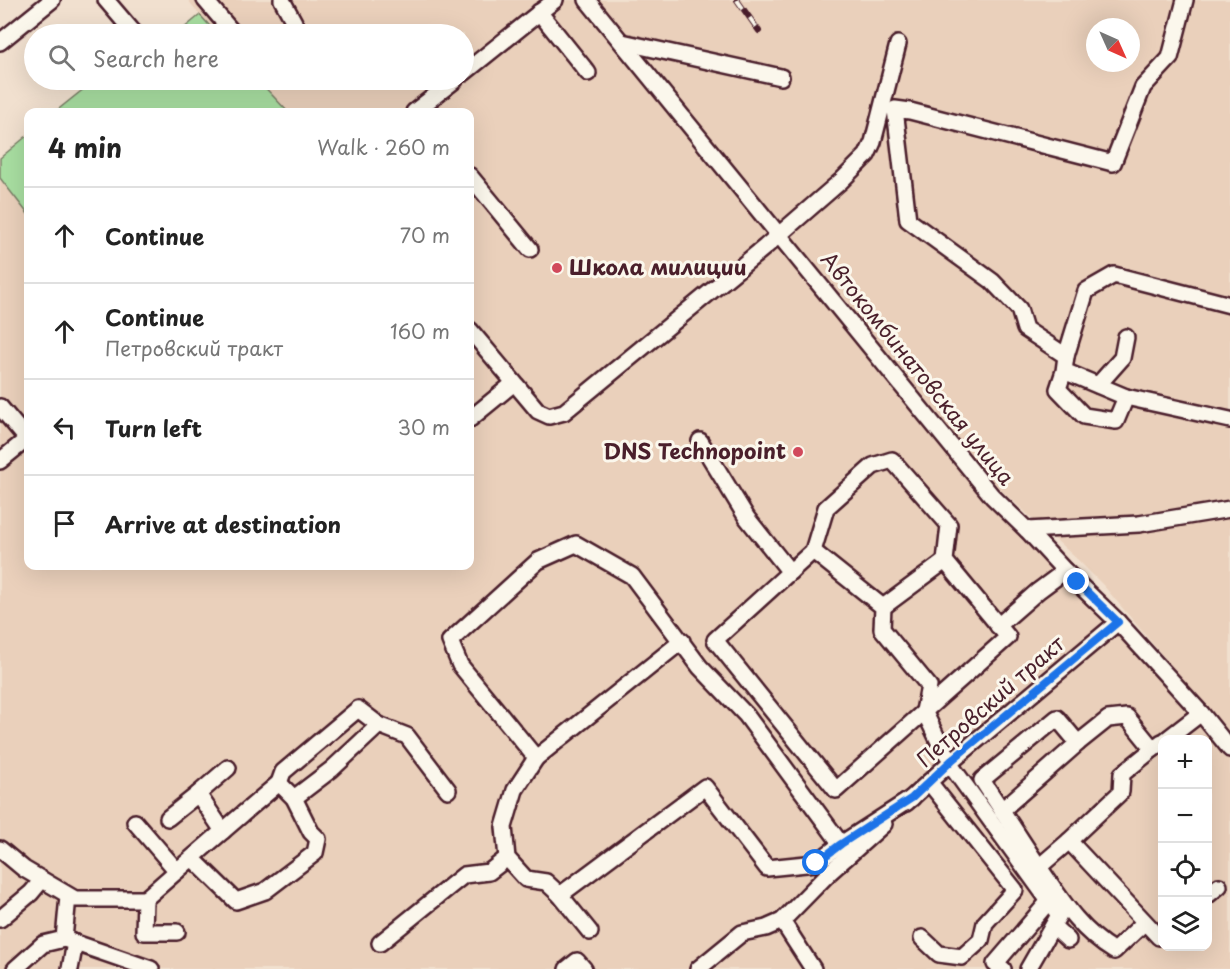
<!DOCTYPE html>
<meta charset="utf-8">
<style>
body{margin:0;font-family:"Playpen Sans",sans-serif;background:#f2f2f2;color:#222}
.controls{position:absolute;right:18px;bottom:18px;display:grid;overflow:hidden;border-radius:12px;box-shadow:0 6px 24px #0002}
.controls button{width:54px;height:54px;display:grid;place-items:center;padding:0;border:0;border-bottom:2px solid #e0e0e0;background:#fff;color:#222;font:30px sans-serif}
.compass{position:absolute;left:1086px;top:18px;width:54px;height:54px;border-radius:50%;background:#fff;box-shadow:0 6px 24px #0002;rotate:135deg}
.stop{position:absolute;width:18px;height:18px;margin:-14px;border:4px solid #1a73e8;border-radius:50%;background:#fff}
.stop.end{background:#1a73e8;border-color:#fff;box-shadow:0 2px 6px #0008}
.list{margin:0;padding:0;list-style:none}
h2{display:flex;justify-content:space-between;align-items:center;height:78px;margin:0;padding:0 24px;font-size:26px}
h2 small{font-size:20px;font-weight:400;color:#767676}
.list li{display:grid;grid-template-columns:39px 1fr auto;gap:18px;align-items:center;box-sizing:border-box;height:96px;padding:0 24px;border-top:2px solid #e0e0e0}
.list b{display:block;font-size:22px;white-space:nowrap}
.list p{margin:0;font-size:20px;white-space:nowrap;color:#767676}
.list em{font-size:20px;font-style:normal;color:#767676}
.icon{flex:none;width:33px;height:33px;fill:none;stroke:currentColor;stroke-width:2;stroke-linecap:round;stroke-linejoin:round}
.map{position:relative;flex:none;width:1230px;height:969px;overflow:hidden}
.search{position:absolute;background:#fff;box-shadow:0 6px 24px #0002;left:24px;top:24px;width:450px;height:66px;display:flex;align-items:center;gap:15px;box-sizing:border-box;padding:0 21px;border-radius:33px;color:#767676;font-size:22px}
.panel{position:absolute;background:#fff;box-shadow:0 6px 24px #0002;left:24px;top:108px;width:450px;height:462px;border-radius:12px}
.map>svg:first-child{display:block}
</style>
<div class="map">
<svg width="1230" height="969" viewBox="0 0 1230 969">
<rect width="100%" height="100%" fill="#f1e0cf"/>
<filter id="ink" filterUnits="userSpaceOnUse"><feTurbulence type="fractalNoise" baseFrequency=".0167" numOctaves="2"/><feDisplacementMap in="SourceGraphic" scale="12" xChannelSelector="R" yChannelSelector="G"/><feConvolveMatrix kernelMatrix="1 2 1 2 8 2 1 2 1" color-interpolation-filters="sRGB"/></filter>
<g filter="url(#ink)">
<g fill="#ead0bb" fill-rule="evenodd">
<path d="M188 0H580L1011 528 1041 554 1094 597 1177 694 1230 760V969H0V158L28 135V566H470V112H55L95 80H113L119 85 125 80H464V34H177L200 15ZM1162 740H1208V946H1162Z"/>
<path d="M598 0H1230V735L1103 585 1078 560 991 481 938 418 844 300 745 181ZM1095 27H1131V63H1095Z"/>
</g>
<g fill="#a8dea1" stroke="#797e66" stroke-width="1.5">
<path d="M200 15 217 34H177Z"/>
<path d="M95 80H113L119 85 125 80H258L288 112H55Z"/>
<path d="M28 135V214L0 178V158Z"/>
</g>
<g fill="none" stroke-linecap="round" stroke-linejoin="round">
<g stroke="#4a1f2b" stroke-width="20">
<g id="minor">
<path d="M106 0 135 34"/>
<path d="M205 0 234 34"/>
<path d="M282 0 294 22 296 34"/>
<path d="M587 0 992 496 1027 530 1065 571 1118 622 1201 713 1230 749"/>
<path d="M539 12 588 73"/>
<path d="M0 42 52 0"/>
<path d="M622 42 781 77"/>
<path d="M464 73 555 0"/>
<path d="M414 112 455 80"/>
<path d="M470 176 530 249"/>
<path d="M470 330 538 411 549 416 564 412 765 247 841 181 867 155 873 142 898 44"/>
<path d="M1066 356 1086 291 1114 275 1230 305"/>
<path d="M1064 371 1126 397 1116 421 1084 416 1058 389 1064 371 1066 356 1025 329 1019 309 992 281 908 220 895 109 910 111 1113 163 1143 87 1170 58 1185 0"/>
<path d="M1098 385 1122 358 1126 337"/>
<path d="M1126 397 1230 420"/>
<path d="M0 407 27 439 28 440"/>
<path d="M470 419 514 383"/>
<path d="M700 441 747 518 790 572"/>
<path d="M892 460 949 525 945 561 1008 637 836 790 715 640 813 551 826 508 873 466Z"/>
<path d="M0 461 27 439"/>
<path d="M1027 530 1139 524 1230 509"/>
<path d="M813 551 883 607 882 629 929 686 924 711 941 746 952 761"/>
<path d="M883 607 945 561"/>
<path d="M998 626 1038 591 1065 571"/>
<path d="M682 641 536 758 460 665 450 641 538 561 576 544 632 576 700 667 746 715 841 844"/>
<path d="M1166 740 1201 713"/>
<path d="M1078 743 1108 719 1127 717 1153 749 1162 742"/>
<path d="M536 758 515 790 504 827 507 858 526 879 546 882 560 895 705 787 767 868 816 863 841 844 912 798"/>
<path d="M949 763 1059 915 1028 969"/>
<path d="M279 783 283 772 358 709 379 725"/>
<path d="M198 794 228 768"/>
<path d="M294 798 332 769 379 725 407 736 448 790"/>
<path d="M906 803 952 761 1118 622"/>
<path d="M1002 810 1078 743 1057 718 982 780 1039 867"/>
<path d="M168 818 198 794 223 831"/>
<path d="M135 822 177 871"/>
<path d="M1069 841 1121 792 1122 774 1153 749"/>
<path d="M0 849 24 869 75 899H145L144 932H177"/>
<path d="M560 895 590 932"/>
<path d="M1208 895 1219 886"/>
<path d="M145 899C189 860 234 821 279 783L294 798 311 832 318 839 315 853 265 891 236 901 192 858"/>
<path d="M0 919 31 893 42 880"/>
<path d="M782 921 813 969"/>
<path d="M1145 922 1114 951C1079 930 1061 899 1039 867L1069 841 1159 937 1162 934"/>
<path d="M1053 926 1068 940"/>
<path d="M922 938 939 954 962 957 981 940 985 923 1015 890 929 782"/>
<path d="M64 939 151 969"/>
<path d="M380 943 464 875 489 872 507 858"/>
<path d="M15 969 43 944 64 939 68 896"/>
<path d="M70 969 75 943"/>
<path d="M567 969 577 961 584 969"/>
<path d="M698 969 742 933 766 928 782 921 829 873 884 824"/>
<path d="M1003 969 995 964 1049 901"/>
</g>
</g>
<use href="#minor" stroke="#fbf7ec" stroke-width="15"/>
<g stroke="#4a1f2b" stroke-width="6">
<path id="rail" d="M737 0 759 31"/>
</g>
<use href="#rail" stroke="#fbf7ec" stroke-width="4" stroke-dasharray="11" stroke-linecap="butt"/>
</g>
</g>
<g fill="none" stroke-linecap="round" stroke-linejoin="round" filter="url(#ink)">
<path stroke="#1a73e8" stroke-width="8" d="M816 863 841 844 912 798 952 760 1118 622 1077 582"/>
</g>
<g fill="#d1495b" stroke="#fbf7ec" stroke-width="2">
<circle cx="557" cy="268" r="6"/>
<circle cx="798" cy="452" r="6"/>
</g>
<g text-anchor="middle" stroke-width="6" stroke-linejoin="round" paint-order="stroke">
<g font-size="21" font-weight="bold" fill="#4a1f2b" stroke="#fbf7ec" text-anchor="start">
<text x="569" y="275">Школа милиции</text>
<text x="786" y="459" text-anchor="end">DNS Technopoint</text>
</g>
<g font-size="21" fill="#4a1f2b" stroke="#fbf7ec">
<text transform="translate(917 369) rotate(51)" y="7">Автокомбинатовская улица</text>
<text transform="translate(991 702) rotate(-41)" y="7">Петровский тракт</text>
</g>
</g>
</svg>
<div class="controls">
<button>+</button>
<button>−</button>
<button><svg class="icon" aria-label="locate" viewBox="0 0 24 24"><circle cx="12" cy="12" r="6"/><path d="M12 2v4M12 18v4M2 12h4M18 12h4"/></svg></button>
<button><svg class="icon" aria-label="layers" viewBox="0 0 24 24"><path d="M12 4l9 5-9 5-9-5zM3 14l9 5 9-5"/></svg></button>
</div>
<svg class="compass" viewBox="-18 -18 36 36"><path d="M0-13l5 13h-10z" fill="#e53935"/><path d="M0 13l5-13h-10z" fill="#767676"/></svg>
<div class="stop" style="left:816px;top:863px"></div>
<div class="stop end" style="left:1077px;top:582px"></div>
<div class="search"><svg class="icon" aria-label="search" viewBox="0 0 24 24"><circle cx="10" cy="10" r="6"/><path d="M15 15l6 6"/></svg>Search here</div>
<section class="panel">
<h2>4 min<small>Walk · 260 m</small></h2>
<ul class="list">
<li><svg class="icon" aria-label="ahead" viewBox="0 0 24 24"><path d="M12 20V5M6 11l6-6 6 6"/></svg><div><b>Continue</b></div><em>70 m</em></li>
<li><svg class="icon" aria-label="ahead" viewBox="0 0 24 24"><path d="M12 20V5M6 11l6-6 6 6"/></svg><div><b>Continue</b><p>Петровский тракт</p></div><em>160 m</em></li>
<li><svg class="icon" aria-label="left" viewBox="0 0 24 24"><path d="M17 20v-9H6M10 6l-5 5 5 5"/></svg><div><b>Turn left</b></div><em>30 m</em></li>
<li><svg class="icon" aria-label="arrive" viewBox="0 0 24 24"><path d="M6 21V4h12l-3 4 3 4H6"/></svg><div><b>Arrive at destination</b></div></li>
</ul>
</section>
</div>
